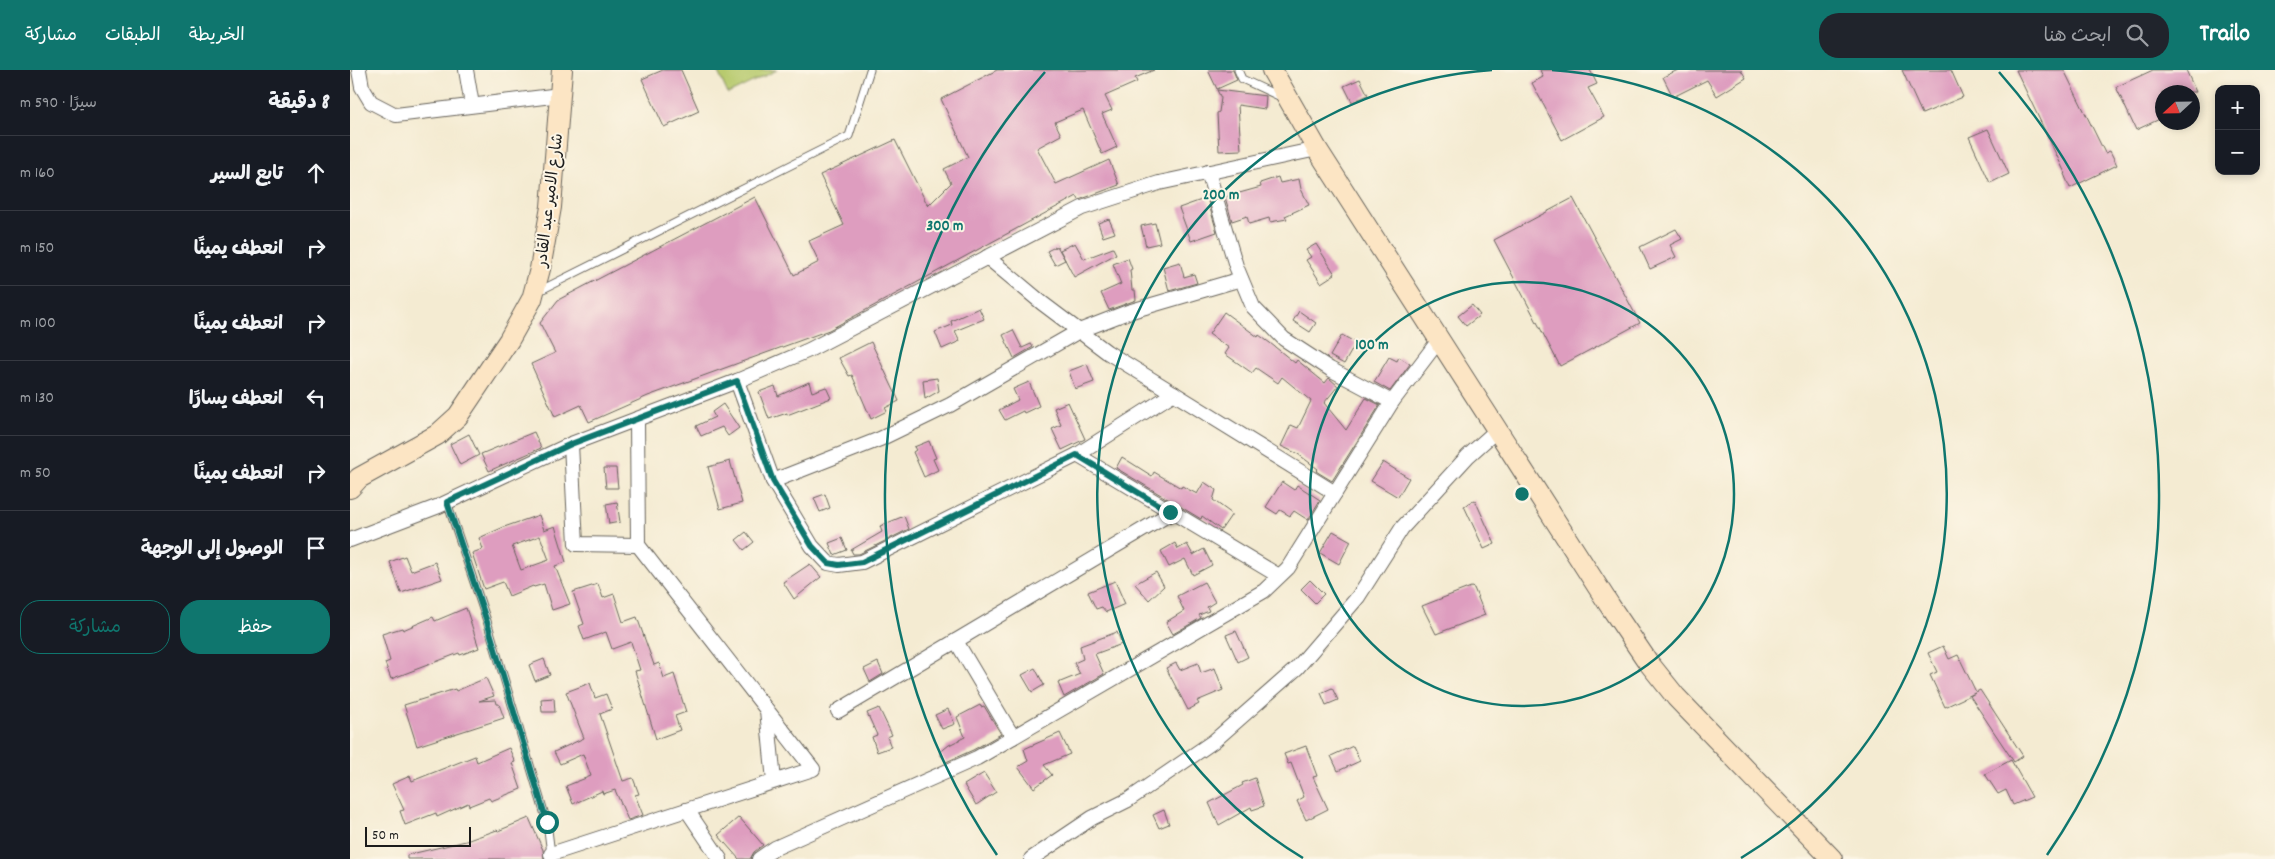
<!DOCTYPE html>
<html lang="ar">
<meta charset="utf-8">
<style>
body{margin:0;font-family:Dekko,"Playpen Sans Arabic",sans-serif;background:#20242c;color:#f1f3f6;direction:rtl}
.controls{position:absolute;right:15px;top:15px;display:grid;overflow:hidden;border-radius:10px;box-shadow:0 2px 8px #0003}
.controls button{width:45px;height:45px;display:grid;place-items:center;padding:0;border:0;border-bottom:1px solid #363941;background:#171b24;color:#f1f3f6;font:25px sans-serif}
.compass{position:absolute;left:1805px;top:15px;width:45px;height:45px;border-radius:50%;background:#171b24;box-shadow:0 2px 8px #0003;rotate:248deg}
.scale{position:absolute;left:15px;bottom:12px;width:106px;box-sizing:border-box;padding-left:5px;border:2px solid #1c1c1c;border-top:0;font-size:14px;line-height:18px;white-space:nowrap;color:#1c1c1c;-webkit-text-stroke:4px #fcf5e5;paint-order:stroke}
.stop{position:absolute;width:15px;height:15px;margin:-11px;border:4px solid #0f766e;border-radius:50%;background:#fff}
.stop.end{background:#0f766e;border-color:#fff;box-shadow:0 1px 5px #0008}
.list{margin:0;padding:0;list-style:none}
h2{display:flex;justify-content:space-between;align-items:center;height:65px;margin:0;padding:0 20px;font-size:21px}
h2 small{font-size:16px;font-weight:400;color:#9ea1a6}
.list li{display:grid;grid-template-columns:32px 1fr auto;gap:15px;align-items:center;box-sizing:border-box;height:75px;padding:0 20px;border-top:1px solid #363941}
.list b{display:block;font-size:19px;white-space:nowrap}
.list em{font-size:16px;font-style:normal;color:#9ea1a6}
.actions{display:flex;gap:10px;padding:15px 20px}
.actions a{flex:1;padding:11px 0;border:1px solid #0f766e;border-radius:20px;text-align:center;font-size:18px;color:#0f766e}
.actions .main{background:#0f766e;color:#fff}
.icon{flex:none;width:28px;height:28px;fill:none;stroke:currentColor;stroke-width:2;stroke-linecap:round;stroke-linejoin:round}
.map{position:relative;flex:none;width:1925px;height:789px;overflow:hidden;direction:ltr}
header{display:flex;align-items:center;gap:30px;box-sizing:border-box;height:70px;padding:0 25px;background:#0f766e;color:#fff}
header strong{font-size:24px}
nav{display:flex;gap:28px;margin-inline-start:auto;font-size:18px}
.search{width:350px;height:45px;background:#20242c;display:flex;align-items:center;gap:12px;box-sizing:border-box;padding:0 18px;border-radius:20px;color:#9ea1a6;font-size:19px}
main{display:flex}
aside{flex:1;background:#171b24}
.map>svg:first-child{display:block}
</style>
<header>
<strong>Trailo</strong>
<div class="search"><svg class="icon" aria-label="search" viewBox="0 0 24 24"><circle cx="10" cy="10" r="6"/><path d="M15 15l6 6"/></svg>ابحث هنا</div>
<nav><a>الخريطة</a><a>الطبقات</a><a>مشاركة</a></nav>
</header>
<main>
<div class="map">
<svg width="1925" height="789" viewBox="0 0 1925 789">
<rect width="100%" height="100%" fill="#fcf5e5"/>
<filter id="ink" filterUnits="userSpaceOnUse"><feTurbulence type="fractalNoise" baseFrequency=".02" numOctaves="2"/><feDisplacementMap in="SourceGraphic" scale="10" xChannelSelector="R" yChannelSelector="G"/><feConvolveMatrix kernelMatrix="1 2 1 2 8 2 1 2 1" color-interpolation-filters="sRGB"/></filter>
<filter id="wash" filterUnits="userSpaceOnUse"><feTurbulence type="fractalNoise" baseFrequency=".0096" numOctaves="4" result="noise"/><feDisplacementMap in="SourceGraphic" scale="20" xChannelSelector="R" yChannelSelector="G"/><feGaussianBlur stdDeviation="1.12" result="paint"/><feColorMatrix in="noise" values="0 0 0 0 0 0 0 0 0 0 0 0 0 0 0 0 0 1.4 0 .05"/><feComposite in="paint" operator="in"/></filter>
<g filter="url(#wash)">
<rect width="100%" height="100%" fill="#f4ebd2"/>
<path fill="#b8ca6e" stroke="#6a7345" d="M367 0H427L378 24Z"/>
<g id="blocks">
<g fill="#de9dbf" fill-rule="evenodd">
<path d="M313 0H331L349 41 314 57 292 9Z"/>
<path d="M647 0H804L785 8 787 12 755 26 762 40 752 44 767 77 752 84 733 40 705 52 711 65 687 78 706 114 759 90 769 115 729 130 727 126 479 260 298 326 239 352 231 335 205 347 181 294 205 283 190 253 208 230 405 127 444 205 469 192 459 171 494 155 470 105 545 70 578 136 601 113 594 99 618 87 591 29Z"/>
<path d="M858 0H883L887 10 867 19Z"/>
<path d="M1190 0H1240L1247 14 1238 18 1254 47 1212 70 1182 13 1193 7Z"/>
<path d="M1328 0H1391L1396 8 1367 26 1357 10 1323 27 1313 7Z"/>
<path d="M1552 0H1601L1613 27 1572 44Z"/>
<path d="M1666 0H1714L1755 83 1760 81 1767 95 1720 118 1714 104 1715 103Z"/>
<path d="M1803 0H1836L1846 22H1812V48L1786 60 1766 17Z"/>
<path d="M1010 9 1018 25 1002 32 994 16Z"/>
<path d="M867 20 916 26 915 39 888 35 891 80 869 81 867 43 869 42 871 28Z"/>
<path d="M1638 59 1659 104 1640 113 1619 67Z"/>
<path d="M928 107 930 113 949 109 951 119 959 135 935 146 937 149 920 152 919 148 899 154 897 146 882 151 875 127 911 117 910 113Z"/>
<path d="M857 128 867 162 841 171 829 138Z"/>
<path d="M1223 128 1290 253 1210 296 1144 170Z"/>
<path d="M759 149 765 163 753 167 748 153Z"/>
<path d="M805 153 810 173 796 176 791 156Z"/>
<path d="M1326 159 1332 169 1320 175 1326 187 1300 199 1290 177Z"/>
<path d="M725 173 734 189 763 178 766 184 724 207 710 180Z"/>
<path d="M966 174 985 204 971 213 956 190 961 187 956 180Z"/>
<path d="M707 176 715 190 705 195 697 181Z"/>
<path d="M778 188 782 199 780 200 782 220H785L786 230 759 240 751 223 771 214 763 194Z"/>
<path d="M830 192 834 207 844 204 847 213 819 221 813 197Z"/>
<path d="M1122 235 1130 245 1116 256 1108 246Z"/>
<path d="M629 238 634 249 605 261 610 271 592 279 585 262 602 255 601 251Z"/>
<path d="M949 241 966 253 960 262 943 251Z"/>
<path d="M874 242 908 267 909 265 920 273 945 293 947 290 975 313 979 308 988 316 974 333 996 360 1016 328 1030 335 982 411 969 403 966 401 968 399 948 384 931 376 941 355 948 358 961 331 932 307 928 313 906 298 902 303 875 284 879 278 859 264Z"/>
<path d="M663 260 672 278 681 274 683 277 664 288 653 265Z"/>
<path d="M992 265 1006 273 994 294 980 286Z"/>
<path d="M521 272 549 331 535 338 537 341 521 349 502 305 499 306 489 288Z"/>
<path d="M1039 287 1047 291 1049 287 1060 294 1040 321 1024 312Z"/>
<path d="M737 294 744 312 725 319 719 301Z"/>
<path d="M587 308 589 321 575 329 573 310Z"/>
<path d="M459 312 462 322 476 317 481 328 437 345V343L419 349 409 322 425 316 428 326Z"/>
<path d="M679 312 689 336 674 343 673 341 655 350 649 340 668 330 663 319Z"/>
<path d="M718 332 735 369 712 380 702 359 711 355 704 338Z"/>
<path d="M373 334 389 358 378 366 372 357 351 366 346 356 365 347 362 342Z"/>
<path d="M184 362 191 378 139 401 131 384Z"/>
<path d="M119 364 129 385 110 395 100 374Z"/>
<path d="M579 371 586 388 583 389 588 400 574 407 563 382 566 380 564 377Z"/>
<path d="M772 387 802 406 804 402 831 418 832 416 847 424 854 412 866 420 863 430 882 444 871 460 852 446 851 449 766 398Z"/>
<path d="M380 391 392 433 370 439 358 397Z"/>
<path d="M1033 392 1059 408 1048 427 1021 411Z"/>
<path d="M254 398H266L268 418H256Z"/>
<path d="M932 412 944 420 947 415 970 430 958 450 944 441 940 446 930 440 927 444 916 437Z"/>
<path d="M475 424 480 438 470 442 464 428Z"/>
<path d="M1125 430 1145 474 1134 479 1114 436Z"/>
<path d="M267 432 270 452 259 454 256 434Z"/>
<path d="M189 445 194 460 205 456 216 492 205 496 220 534 202 540 194 514 184 517 183 516 159 526 153 512 134 519 122 483 133 479 129 468 154 457ZM190 466 199 490 171 500 162 476Z"/>
<path d="M554 446 559 459 509 484H503L501 480 532 462 530 456Z"/>
<path d="M983 461 1001 471 989 494 970 483Z"/>
<path d="M396 462 404 472 394 480 386 470Z"/>
<path d="M492 468 497 480 484 485 479 473Z"/>
<path d="M825 473 828 479 837 474 843 485 854 479 862 495 843 505 835 489 819 497 811 481Z"/>
<path d="M55 486 61 501 85 492 92 509 51 523 40 492Z"/>
<path d="M460 494 471 507 444 529 433 512Z"/>
<path d="M806 502 814 516 799 530 785 514Z"/>
<path d="M960 510 974 524 965 533 951 519Z"/>
<path d="M765 511 775 534 756 542 752 537 746 539 738 522Z"/>
<path d="M854 512 865 532 857 537 859 541 849 545 851 548 823 564 816 552 834 541 827 526Z"/>
<path d="M248 514 253 528 264 524 273 552 287 547 304 595 309 593 314 608 324 604 336 642 325 646 330 660 306 669 285 601 290 600 281 572 262 579 256 562 234 570 229 556 234 554 223 522Z"/>
<path d="M1121 517 1124 518 1135 545 1086 564 1072 536Z"/>
<path d="M116 538 129 578 110 585 109 583 41 609 35 593 40 591 32 564 52 558 53 560 83 547 85 551Z"/>
<path d="M886 561 898 587 888 592 876 565Z"/>
<path d="M767 562 772 574 745 584 754 604 714 627 708 613 730 604 724 593 733 589 730 576Z"/>
<path d="M1593 576 1599 589 1608 585 1626 622 1630 620 1673 686 1664 692 1620 626 1625 623 1595 637 1580 605 1587 602 1578 583Z"/>
<path d="M194 589 200 605 185 611 179 595Z"/>
<path d="M528 592 533 604 520 612 514 599Z"/>
<path d="M826 593 830 600 848 593 851 603 865 598 873 620 847 631 849 634 838 640 816 598Z"/>
<path d="M685 598 694 615 682 622 672 605Z"/>
<path d="M136 608 144 626 129 631 146 630 147 634H149L154 648 67 676 54 635 105 619 106 621Z"/>
<path d="M240 613 245 628 256 624 262 639 250 644 273 711 283 708 289 724 285 725 293 745 278 750 265 720 253 724 252 721 223 734 216 716 241 706 233 684 210 694 204 682 234 668 216 622Z"/>
<path d="M982 618 988 630 976 635 971 623Z"/>
<path d="M204 628 205 642H192L191 629Z"/>
<path d="M630 635 631 637 634 636 651 664 623 680 596 692 589 683 599 675 615 667 607 647Z"/>
<path d="M529 638 542 665 537 667 541 677 527 682 522 667 527 665 517 643Z"/>
<path d="M598 639 605 654 592 659 585 645Z"/>
<path d="M710 663 720 684 694 695 702 705 684 718 668 697 678 691 674 679Z"/>
<path d="M956 676 967 706 963 707 978 739 956 750 947 731 954 727 941 693 938 694 934 684Z"/>
<path d="M1003 676 1010 691 988 701 981 686Z"/>
<path d="M159 678 165 692 162 693 171 719 141 731 139 728 119 736 118 733 87 747 86 743 55 755 50 741 54 740 42 714 60 706 62 711 125 686 127 692Z"/>
<path d="M1661 690 1682 727 1663 735 1656 720 1648 724 1635 704Z"/>
<path d="M634 703 646 722 626 735 614 715Z"/>
<path d="M905 708 914 736 902 740 901 737 869 755 859 733 893 715 892 713Z"/>
<path d="M814 740 819 754 809 758 803 745Z"/>
<path d="M389 747 413 775 404 782 400 789H389L368 765Z"/>
<path d="M179 748 193 780 194 789H57V785L116 771 147 760 148 761Z"/>
</g>
</g>
</g>
<g filter="url(#ink)">
<use href="#blocks" fill-opacity="0" stroke="#68645c" stroke-width="1"/>
<g fill="none" stroke-linecap="round" stroke-linejoin="round">
<g stroke="#68645c" stroke-width="9">
<g id="lane">
<path d="M888 0 892 9 933 28"/>
<path d="M189 221 499 66 520 0"/>
<path d="M97 432 137 551 197 752 201 784"/>
</g>
</g>
<g stroke="#68645c" stroke-width="16">
<g id="street">
<path d="M9 0 12 17 21 32 46 45 210 25"/>
<path d="M116 0 122 35"/>
<path d="M858 102 886 196 903 237 934 269 980 299 1042 332"/>
<path d="M637 187 692 233 757 282 985 423"/>
<path d="M387 311 423 411 462 476 478 493 489 495 512 492 727 385 824 323"/>
<path d="M221 374 226 474 288 475"/>
<path d="M727 385 929 506"/>
<path d="M423 411 530 369 600 335 729 261 778 242 891 209"/>
<path d="M0 470 89 436 221 374 387 311 459 280 732 138 809 113 967 79"/>
<path d="M606 571 663 667"/>
<path d="M417 640 424 711"/>
<path d="M488 641 821 443"/>
<path d="M337 740 370 789"/>
<path d="M201 784 463 699 288 475 287 349"/>
<path d="M409 789 425 778 627 688 914 521 938 498 1042 332 1089 270"/>
<path d="M681 789 742 748 778 730 864 671 947 598 1008 527 1052 458 1118 386 1147 360"/>
</g>
</g>
<g stroke="#68645c" stroke-width="22">
<g id="secondary">
<path d="M922 0 967 79 1260 536 1298 592 1326 627 1482 789"/>
<path d="M0 418 9 408 87 365 108 346 159 270 182 229 190 199 201 137 212 0"/>
</g>
</g>
<use href="#lane" stroke="#fff" stroke-width="7"/>
<use href="#street" stroke="#fff" stroke-width="14"/>
<use href="#secondary" stroke="#fce5c4" stroke-width="20"/>
</g>
</g>
<g fill="none" stroke-linecap="round" stroke-linejoin="round" filter="url(#ink)">
<path stroke="#0f766e" stroke-width="6" d="M197 752 137 552 97 432 221 374 387 311 423 411 462 476 478 493 489 495 512 492 727 385 820 442"/>
</g>
<g fill="none" stroke="#0f766e" stroke-width="2.5">
<circle cx="1172" cy="424" r="212"/>
<path d="M953 788A425 425 0 0 1 1142 0M1202 0A425 425 0 0 1 1391 788"/>
<path d="M647 785A637 637 0 0 1 695 2M1649 2A637 637 0 0 1 1697 785"/>
</g>
<g text-anchor="middle" stroke-width="4" stroke-linejoin="round" paint-order="stroke">
<g font-size="16" fill="#1c1c1c" stroke="#fcf5e5">
<text transform="translate(198 130) rotate(-83)" y="6">شارع الامير عبد القادر</text>
</g>
</g>
<circle cx="1172" cy="424" r="8" fill="#0f766e" stroke="#fcf5e5" stroke-width="2.5"/>
<g font-size="15" text-anchor="middle" font-weight="bold" fill="#0f766e" stroke="#fcf5e5" stroke-width="4" stroke-linejoin="round" paint-order="stroke">
<text x="871" y="129">200 m</text>
<text x="595" y="160">300 m</text>
<text x="1022" y="279">100 m</text>
</g>
</svg>
<div class="controls">
<button>+</button>
<button>−</button>
</div>
<svg class="compass" viewBox="-18 -18 36 36"><path d="M0-13l5 13h-10z" fill="#e53935"/><path d="M0 13l5-13h-10z" fill="#9ea1a6"/></svg>
<div class="scale">50 m</div>
<div class="stop" style="left:197px;top:752px"></div>
<div class="stop end" style="left:820px;top:442px"></div>
</div>
<aside>
<h2>8 دقيقة<small>سيرًا · 590 m</small></h2>
<ul class="list">
<li><svg class="icon" aria-label="ahead" viewBox="0 0 24 24"><path d="M12 20V5M6 11l6-6 6 6"/></svg><div><b>تابع السير</b></div><em>160 m</em></li>
<li><svg class="icon" aria-label="right" viewBox="0 0 24 24"><path d="M7 20v-9h11M14 6l5 5-5 5"/></svg><div><b>انعطف يمينًا</b></div><em>150 m</em></li>
<li><svg class="icon" aria-label="right" viewBox="0 0 24 24"><path d="M7 20v-9h11M14 6l5 5-5 5"/></svg><div><b>انعطف يمينًا</b></div><em>100 m</em></li>
<li><svg class="icon" aria-label="left" viewBox="0 0 24 24"><path d="M17 20v-9H6M10 6l-5 5 5 5"/></svg><div><b>انعطف يسارًا</b></div><em>130 m</em></li>
<li><svg class="icon" aria-label="right" viewBox="0 0 24 24"><path d="M7 20v-9h11M14 6l5 5-5 5"/></svg><div><b>انعطف يمينًا</b></div><em>50 m</em></li>
<li><svg class="icon" aria-label="arrive" viewBox="0 0 24 24"><path d="M6 21V4h12l-3 4 3 4H6"/></svg><div><b>الوصول إلى الوجهة</b></div></li>
</ul>
<div class="actions"><a class="main">حفظ</a><a>مشاركة</a></div>
</aside>
</main>
